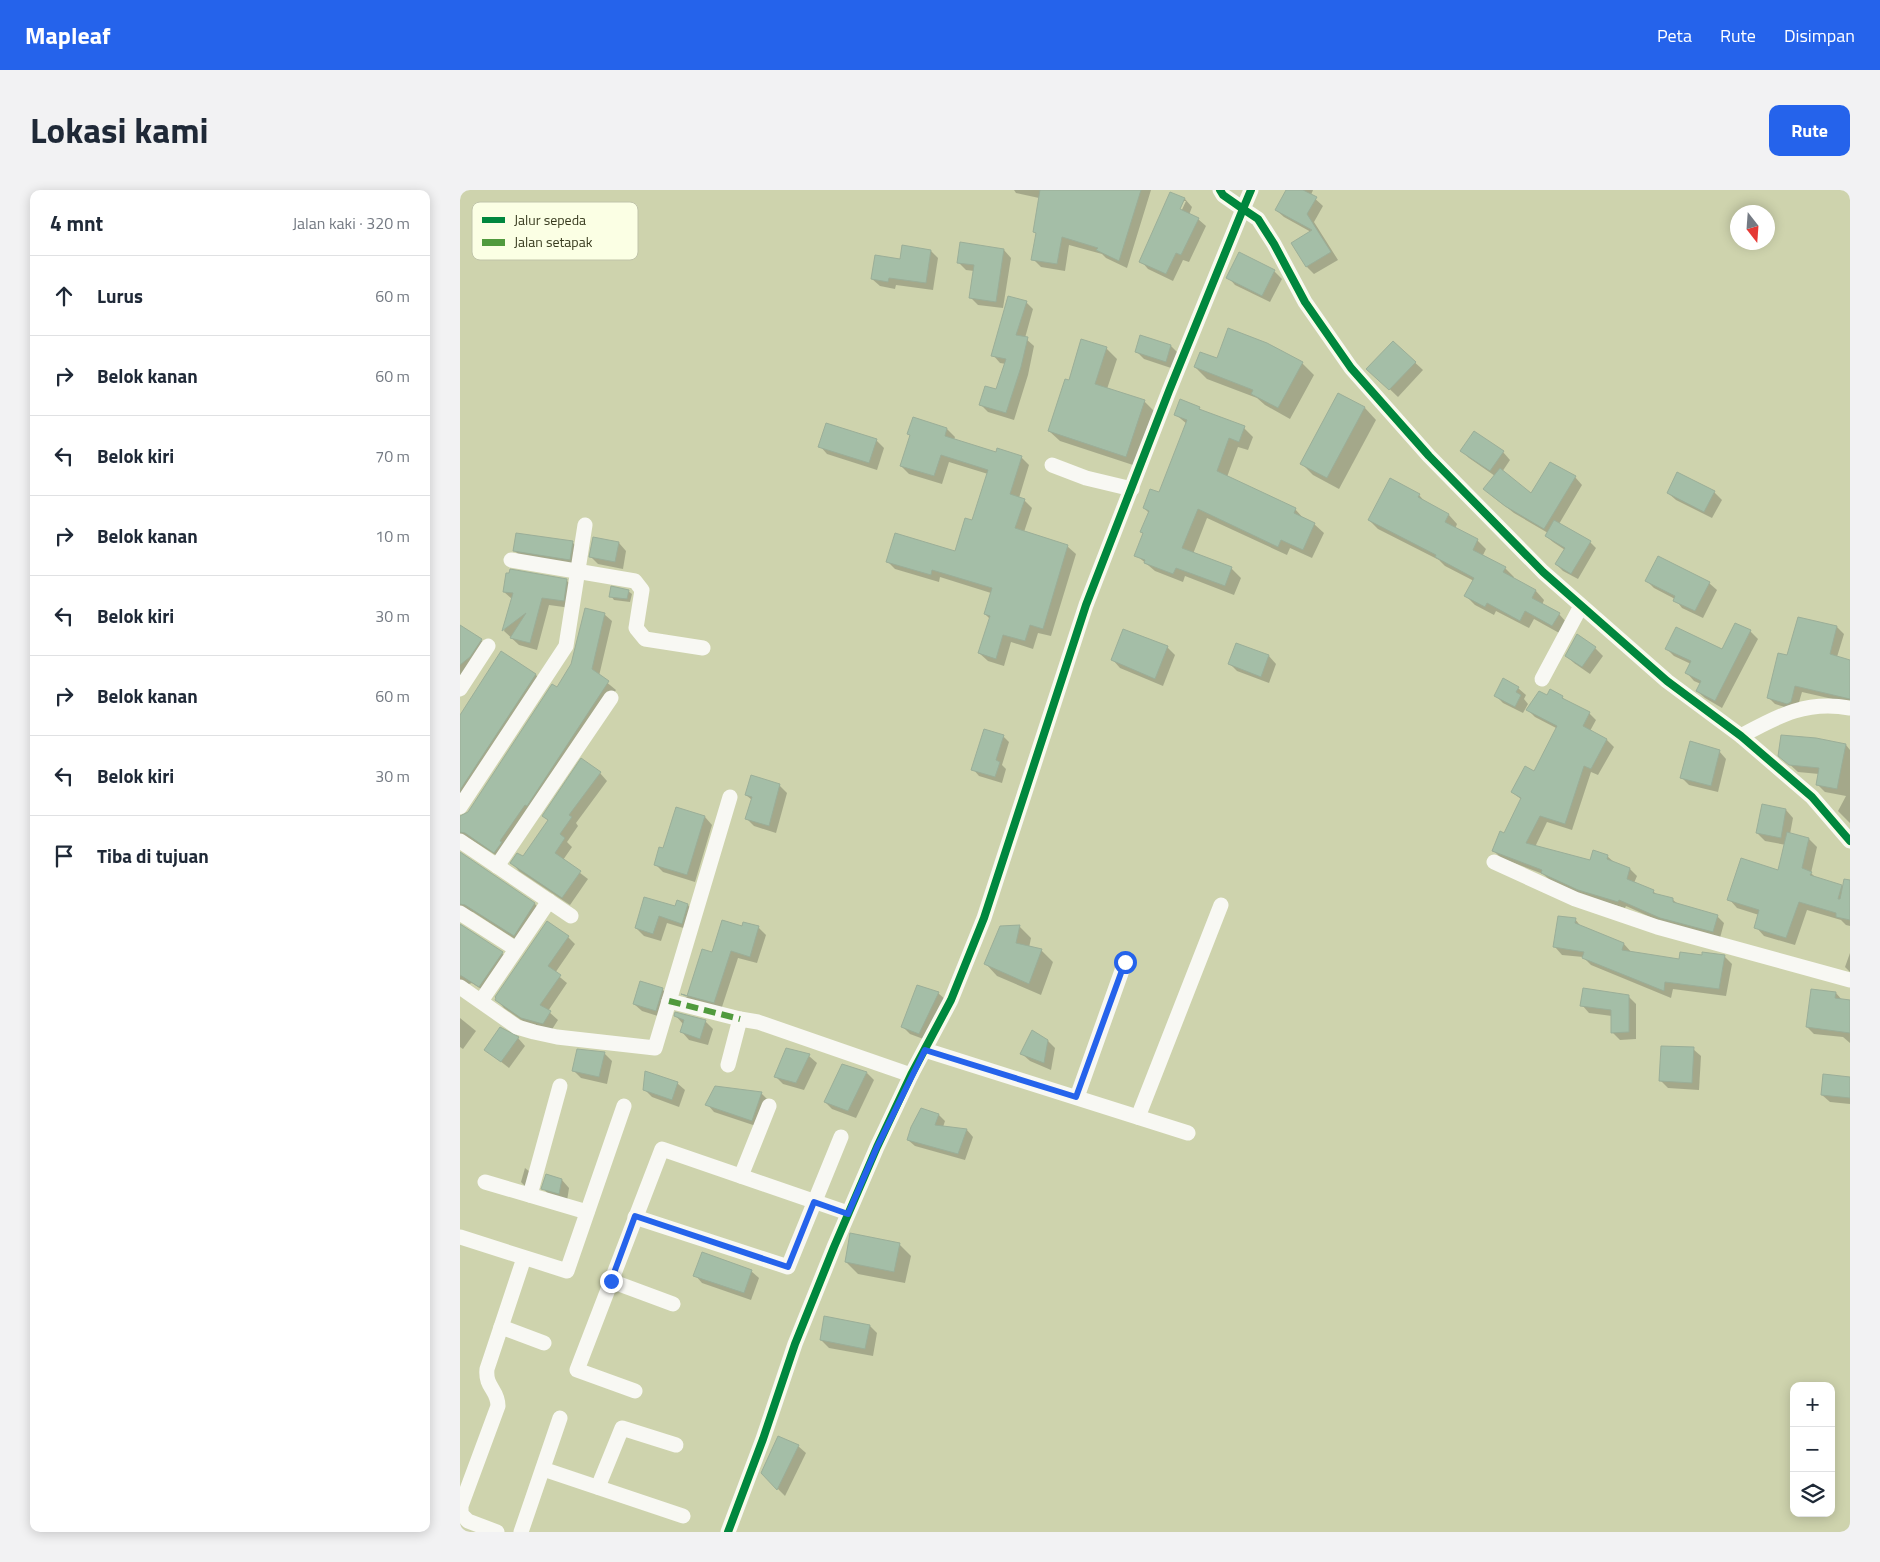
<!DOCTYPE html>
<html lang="id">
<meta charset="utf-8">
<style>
body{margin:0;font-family:"Titillium Web",sans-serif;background:#f2f2f3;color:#1f2937}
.controls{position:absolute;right:15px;bottom:15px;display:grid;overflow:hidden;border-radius:10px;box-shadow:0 2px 12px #0003}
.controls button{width:45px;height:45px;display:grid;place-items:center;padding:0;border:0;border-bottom:1px solid #e0e1e3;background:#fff;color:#1f2937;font:25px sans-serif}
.compass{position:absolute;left:1270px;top:15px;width:45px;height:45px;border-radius:50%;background:#fff;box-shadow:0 2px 12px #0003;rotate:163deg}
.stop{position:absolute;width:15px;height:15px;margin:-11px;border:4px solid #2563eb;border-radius:50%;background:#fff}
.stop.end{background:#2563eb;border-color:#fff;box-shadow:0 1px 5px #0008}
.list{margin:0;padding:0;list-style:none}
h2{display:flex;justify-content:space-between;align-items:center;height:65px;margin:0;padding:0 20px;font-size:21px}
h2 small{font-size:16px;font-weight:400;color:#747a83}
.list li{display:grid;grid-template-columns:32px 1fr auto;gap:15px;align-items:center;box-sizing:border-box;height:80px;padding:0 20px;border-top:1px solid #e0e1e3}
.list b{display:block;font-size:19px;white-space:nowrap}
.list em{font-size:16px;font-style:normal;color:#747a83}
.icon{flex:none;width:28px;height:28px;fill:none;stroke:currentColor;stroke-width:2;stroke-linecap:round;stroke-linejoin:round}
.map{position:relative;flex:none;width:1390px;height:1342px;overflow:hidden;border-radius:10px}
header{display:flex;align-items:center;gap:30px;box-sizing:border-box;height:70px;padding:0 25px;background:#2563eb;color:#fff}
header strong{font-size:24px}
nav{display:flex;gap:28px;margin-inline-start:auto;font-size:18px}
.intro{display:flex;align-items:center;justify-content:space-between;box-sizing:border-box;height:120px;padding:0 30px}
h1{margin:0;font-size:35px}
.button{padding:12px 22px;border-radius:10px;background:#2563eb;color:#fff;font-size:18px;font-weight:700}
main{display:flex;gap:30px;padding:0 30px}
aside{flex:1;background:#fff;border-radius:10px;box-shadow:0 2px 12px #0003}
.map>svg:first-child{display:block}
</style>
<header>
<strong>Mapleaf</strong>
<nav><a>Peta</a><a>Rute</a><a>Disimpan</a></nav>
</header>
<div class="intro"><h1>Lokasi kami</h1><a class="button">Rute</a></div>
<main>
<aside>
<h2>4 mnt<small>Jalan kaki · 320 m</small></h2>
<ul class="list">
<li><svg class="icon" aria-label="ahead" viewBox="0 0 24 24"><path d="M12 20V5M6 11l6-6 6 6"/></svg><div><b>Lurus</b></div><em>60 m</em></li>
<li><svg class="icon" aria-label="right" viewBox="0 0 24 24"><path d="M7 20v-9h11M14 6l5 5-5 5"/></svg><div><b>Belok kanan</b></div><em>60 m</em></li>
<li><svg class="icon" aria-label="left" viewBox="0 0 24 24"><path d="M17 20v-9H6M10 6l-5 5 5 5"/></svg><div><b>Belok kiri</b></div><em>70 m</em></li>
<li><svg class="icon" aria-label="right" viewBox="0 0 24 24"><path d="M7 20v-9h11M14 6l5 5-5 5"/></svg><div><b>Belok kanan</b></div><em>10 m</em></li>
<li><svg class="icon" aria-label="left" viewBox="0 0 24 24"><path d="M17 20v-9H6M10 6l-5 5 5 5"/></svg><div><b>Belok kiri</b></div><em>30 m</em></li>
<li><svg class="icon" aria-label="right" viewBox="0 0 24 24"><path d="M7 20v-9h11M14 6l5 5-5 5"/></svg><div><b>Belok kanan</b></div><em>60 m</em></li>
<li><svg class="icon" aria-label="left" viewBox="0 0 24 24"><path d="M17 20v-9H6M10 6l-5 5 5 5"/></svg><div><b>Belok kiri</b></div><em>30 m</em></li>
<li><svg class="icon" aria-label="arrive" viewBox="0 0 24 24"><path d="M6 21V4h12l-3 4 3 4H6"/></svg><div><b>Tiba di tujuan</b></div></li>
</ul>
</aside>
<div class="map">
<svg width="1390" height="1342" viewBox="0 0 1390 1342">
<rect width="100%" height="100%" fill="#ced3ad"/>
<g fill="#0003" fill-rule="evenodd">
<path d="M554 0H581L579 8 556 3Z"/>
<path d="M602 0H691L667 78 646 68 642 64 609 55 605 81 581 77 573 69 577 45 574 41Z"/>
<path d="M827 0H853L851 5 863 16 854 32 878 70 854 84 847 77 832 54 851 42 824 27 816 20Z"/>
<path d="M711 3 725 9 732 17 729 25 738 29 746 36 729 72 723 70 713 91 688 79 681 71ZM723 11H726L719 26 717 25Z"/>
<path d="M501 54 544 60 551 68 543 118 518 115 510 107 514 81 506 80 498 72Z"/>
<path d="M471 61 478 68 473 100 436 95 435 99 420 96 412 89 441 70Z"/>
<path d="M780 64 815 82 822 89 810 112 775 95 768 87Z"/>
<path d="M566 112 573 119 565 148 574 156 568 185 554 230 528 222 520 214 537 201 546 174 540 173 533 165Z"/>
<path d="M933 152 963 180 938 207 916 186Z"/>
<path d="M711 156 718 163 714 179 684 169 677 162Z"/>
<path d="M646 158 657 169 647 199 684 211 694 221 676 276 600 251 589 241 609 192Z"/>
<path d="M758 170 842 173 854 185 830 229 805 215 797 208 747 189 735 177Z"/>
<path d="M879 205 905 218 916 230 879 299 853 285 842 274Z"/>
<path d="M739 218 742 221 784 238 793 247 788 260 778 257 767 287 835 319 844 329 854 334 864 343 852 368 830 358 827 365 747 328 733 364 771 378 781 388 774 405 725 386 723 392 695 381 676 365 684 344 682 342 689 323 684 318 700 304 727 234 715 224Z"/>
<path d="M487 239 495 247 494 250 537 264 561 267 569 275 559 308 564 310 572 318 564 342 607 356 616 364 591 446 578 443 573 459 551 452 544 476 528 471 519 463 530 429 525 424 531 403 480 387 479 392 435 379 427 371 496 363 513 331 528 284 489 272 482 294 449 284 441 276Z"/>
<path d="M416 250 424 258 417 280 367 264 360 256Z"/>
<path d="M1002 261 1043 262 1050 270 1042 282 1072 305 1115 287 1122 295 1099 334 1130 352 1136 358 1118 389 1103 381 1096 374 1105 360 1093 352 1086 346 1088 343 1054 323 1032 306 1035 286 1009 268Z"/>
<path d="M1254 302 1262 310 1252 328 1216 310 1208 303Z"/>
<path d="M959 305 967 314 989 325 997 334 995 339 1017 350 1026 359 1023 365 1045 378 1054 387 1053 389 1076 401 1084 410 1082 415 1099 424 1107 433 1101 444 1074 429 1069 438 1036 421 1034 425 1015 415 1006 406 1014 391 985 376 979 370 918 339 909 330Z"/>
<path d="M134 349 159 353 166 361 163 379 138 374 131 367Z"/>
<path d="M112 352 120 360 117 377 62 368 54 360Z"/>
<path d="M106 390 114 398 111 418 89 415 77 460 59 455 44 441 52 409 44 402Z"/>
<path d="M1187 391 1249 393 1257 400 1243 428 1222 418 1215 409 1194 398Z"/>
<path d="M168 401 172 404 170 412 154 410 151 406Z"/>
<path d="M144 424 152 431 139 486 156 500 42 669 10 649 0 654V628L8 623 97 498Z"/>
<path d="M1339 428 1377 437 1384 444 1377 467 1390 471V513L1342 502 1337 519 1335 520 1315 514 1308 507 1328 467Z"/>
<path d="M1276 434 1290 441 1298 449 1262 518 1245 508 1237 501 1241 494 1234 491 1227 483 1231 474 1214 466 1207 459 1263 460Z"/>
<path d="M0 436 21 450 29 457 0 495Z"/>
<path d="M777 455 809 466 816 474 809 493 777 481 770 474Z"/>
<path d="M707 457 715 465 703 496 660 478 653 470Z"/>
<path d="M1135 458 1143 466 1130 484 1114 473 1107 466Z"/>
<path d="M42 463 76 485 83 492 0 618V528Z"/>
<path d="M1058 498 1066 505 1064 509 1068 514 1063 523 1043 513 1035 505Z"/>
<path d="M1087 507H1102L1107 512 1129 523 1136 530 1130 541 1147 550 1154 557 1138 585 1131 582 1112 640 1087 632 1075 657 1131 672 1147 666 1155 673 1170 679 1177 686 1174 693 1193 701 1198 706 1213 710 1218 714 1257 726 1264 733 1260 748 1208 735 1166 716 1165 718 1127 707 1090 690 1083 684 1041 668 1034 661 1045 645 1062 610 1052 602 1074 583 1098 539 1075 527 1068 520Z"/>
<path d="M543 546 549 552 542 575 546 579 542 593 519 586 513 579Z"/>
<path d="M1355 550 1386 555 1390 560V633L1378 621 1386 606 1365 602 1358 595 1359 584 1338 582 1328 573Z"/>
<path d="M1259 561 1266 569 1258 602 1229 595 1221 587Z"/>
<path d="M140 583 147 591 116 633 118 636 107 652 112 657 103 670 128 689 110 715 59 681 52 673 63 668 89 631 84 626Z"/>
<path d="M319 595 327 603 316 643 294 636 286 628 292 610 286 605Z"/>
<path d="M217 619 245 627 252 635 235 692 203 682 195 674 204 660Z"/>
<path d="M1326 620 1333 628 1330 644 1349 649 1357 657 1351 683 1356 688 1390 699V736L1386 735 1381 730 1347 720 1335 755 1304 746 1296 737 1299 725 1277 718 1269 709 1319 681 1326 655 1305 651 1297 643Z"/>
<path d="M0 664 75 714 82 722 61 753 13 722 4 721 0 725Z"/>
<path d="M185 709 216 718 228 715 235 723 230 740 207 733 201 751 184 746 176 738Z"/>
<path d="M1115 729 1122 738 1164 754 1172 763 1220 770 1264 766 1272 774 1266 806 1213 799 1211 808 1131 775 1123 767 1102 765 1095 757Z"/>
<path d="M284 733 299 738 306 745 297 773 278 768 261 820 230 812 225 806 227 807 243 760 252 763 283 737Z"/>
<path d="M0 736 42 763 50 770 27 803 12 793 3 796 0 799Z"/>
<path d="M559 736 571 748 569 758 581 760 593 772 581 805 537 786 526 774Z"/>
<path d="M108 747 115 754 95 783 107 793 88 821 98 830 91 841 70 836 44 818 37 810Z"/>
<path d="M1390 763V782L1385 777Z"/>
<path d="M202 799 210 807 204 828 182 821 174 814Z"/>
<path d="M478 803 486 810 466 850 450 844 442 836Z"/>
<path d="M1376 803 1382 810 1390 811V853L1383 847 1354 844 1347 837Z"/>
<path d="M1168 806 1176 814V849L1160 850 1152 842V826L1129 823 1122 815Z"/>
<path d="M216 826 245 831 253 839 248 855 229 850 222 842 223 834Z"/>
<path d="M0 828 16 841 3 859 0 857Z"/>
<path d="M58 848 65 856 49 878 26 860Z"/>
<path d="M588 851 595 858 591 880 570 871 562 864Z"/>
<path d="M1233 859 1241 866 1239 900 1208 898 1201 891Z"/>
<path d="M144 863 152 871 147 894 121 888 114 881Z"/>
<path d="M349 866 357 873 344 900 323 894 316 887Z"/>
<path d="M407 883 414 890 396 928 372 919 365 912Z"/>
<path d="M1390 888V914L1370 912 1362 905Z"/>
<path d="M217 893 225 900 219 917 192 907 184 899Z"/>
<path d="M256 897 302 904 309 911 299 937 254 922 247 914Z"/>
<path d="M479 925 485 931 483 937 507 940 513 947 505 970 455 956 448 950Z"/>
<path d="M65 978 75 986 69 1000 61 992Z"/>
<path d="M102 990 109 998 107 1011 90 1006 83 998Z"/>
<path d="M439 1054 451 1066 445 1093 398 1084 386 1072Z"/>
<path d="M291 1081 299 1088 291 1110 242 1093 235 1085Z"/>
<path d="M410 1136 417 1143 413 1166 369 1158 361 1150Z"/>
<path d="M338 1256 346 1263 325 1306 302 1283Z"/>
</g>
<g fill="#a4bea7" stroke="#9bae98">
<path d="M580 0H681L659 71 636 60 638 58 602 47 597 74 571 70 576 43 573 42Z"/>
<path d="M826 0H843L857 7 847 24 871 62 846 77 831 53 852 40 815 20Z"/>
<path d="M710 2 725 8 720 19 739 28 721 65 716 63 706 84 679 72Z"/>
<path d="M500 52 544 59 536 112 509 108 514 75 497 73Z"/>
<path d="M442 55 471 60 466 93 429 88 428 92 411 89 415 65 440 69Z"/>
<path d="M779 62 815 80 802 106 766 88Z"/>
<path d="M548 106 567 111 556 145 568 147 561 177 546 223 519 215 525 196 536 199 546 169 531 166Z"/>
<path d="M768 138 807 153 843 172 818 218 791 204 793 200 734 177 740 162 757 168Z"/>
<path d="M680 145 711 155 706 172 675 162Z"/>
<path d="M621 149 647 157 635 194 685 210 666 267 588 241 605 189 609 190Z"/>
<path d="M933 151 956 172 929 200 906 179Z"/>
<path d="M878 203 905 217 867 288 840 274Z"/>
<path d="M720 209 740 217 739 219 785 236 779 252 769 248 757 281 836 318 834 323 855 333 843 360 821 350 818 357 738 319 722 358 772 377 765 396 716 378 713 384 684 373 685 370 674 366 683 343 680 342 689 321 683 318 690 299 699 302 727 230 714 225Z"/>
<path d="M453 227 487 238 485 246 536 262 537 258 562 266 550 304 565 309 555 338 608 355 583 439 570 435 565 451 543 445 536 469 518 463 530 426 524 424 532 398 472 380 471 385 426 372 435 343 495 361 505 328 512 330 528 280 481 265 474 286 440 276 450 245 447 244Z"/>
<path d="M366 233 417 249 409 273 358 257Z"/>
<path d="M1014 241 1044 261 1030 281 1000 261Z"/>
<path d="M1090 272 1116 286 1084 339 1045 316 1023 299 1040 278 1071 303Z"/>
<path d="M1217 282 1255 301 1244 322 1207 303Z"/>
<path d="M930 288 960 304 958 307 989 324 985 332 1018 349 1013 360 1046 377 1043 382 1076 400 1072 408 1100 423 1092 436 1065 421 1060 431 1027 413 1025 417 1004 406 1014 388 975 367 976 365 908 330Z"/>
<path d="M1094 330 1131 351 1111 384 1095 374 1105 358 1085 346Z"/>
<path d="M56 343 113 351 110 370 53 361Z"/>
<path d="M133 347 159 352 155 372 129 367Z"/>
<path d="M1198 366 1250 392 1235 421 1213 411 1215 406 1185 391Z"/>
<path d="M50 379 107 389 104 411 82 408 70 453 50 448 66 423 42 441 53 403 43 402 46 383H49Z"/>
<path d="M151 396 169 400 167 409 149 407Z"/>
<path d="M125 418 145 423 132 479 149 491 67 616 65 615 40 651 42 652 34 663 5 643 0 642V626L8 622 92 494 97 497 111 474Z"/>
<path d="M1338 427 1377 436 1370 464 1390 470V509L1335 496 1331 512 1327 514 1307 508 1318 463 1327 465Z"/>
<path d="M1275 433 1291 440 1255 511 1236 501 1241 491 1225 483 1231 471 1205 459 1216 437 1262 459Z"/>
<path d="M0 435 22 449 10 467 0 475Z"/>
<path d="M663 439 708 456 695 489 651 470Z"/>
<path d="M1117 444 1136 457 1122 477 1105 466Z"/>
<path d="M776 453 809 465 801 487 768 474Z"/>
<path d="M41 461 76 484 0 600V525Z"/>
<path d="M1043 488 1059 497 1056 502 1061 505 1055 517 1034 506Z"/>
<path d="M1090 499 1103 506 1102 508 1130 522 1123 536 1147 549 1131 579 1124 576 1105 634 1080 626 1066 653 1130 670 1133 660 1148 665 1147 669 1170 678 1167 689 1194 700 1193 703 1213 708V712L1258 725 1253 742 1200 728 1159 710 1158 712 1118 700 1081 683 1082 680 1032 661 1040 641 1044 643 1061 608 1051 602 1065 576 1074 581 1097 536 1066 520 1079 501 1087 505Z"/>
<path d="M524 539 544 545 536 570 540 572 535 587 511 580Z"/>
<path d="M1321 545 1356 548 1386 554 1377 599 1356 595 1359 578 1329 575 1318 566Z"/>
<path d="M1230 551 1260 560 1251 596 1220 588Z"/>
<path d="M121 568 141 582 109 625 112 627 100 644 105 648 95 663 121 681 102 708 50 673 57 663 63 666 88 630 82 626Z"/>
<path d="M291 585 320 594 309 636 285 629 292 607 285 605Z"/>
<path d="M1302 614 1326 619 1321 648 1296 643Z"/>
<path d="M216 617 245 626 227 685 194 675 199 657 203 658Z"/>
<path d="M1327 642 1349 648 1342 678 1352 682 1350 685 1382 695 1378 709H1380L1384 689 1390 690V730L1376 727V723L1339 712 1326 748 1294 738 1299 720 1267 710 1281 668 1318 680Z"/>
<path d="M0 662 75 713 54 746 5 715 0 714Z"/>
<path d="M184 707 215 716 217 710 228 714 222 734 199 726 193 744 175 738Z"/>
<path d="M1098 726 1116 728 1115 733 1164 753 1162 760 1219 769 1220 762 1242 765V762L1265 765 1259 799 1205 792 1204 801 1122 768 1124 762 1093 757Z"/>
<path d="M262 730 282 736 283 732 299 736 290 767 271 761 254 813 221 804 227 806 242 759 252 762Z"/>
<path d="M87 731 109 746 88 776 101 785 80 815 91 821 83 834 61 828 35 810 36 808 35 807Z"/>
<path d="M0 734 43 762 19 797 0 785Z"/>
<path d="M560 735 556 753 582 759 569 794 524 774 540 736Z"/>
<path d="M180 791 203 798 196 821 173 814Z"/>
<path d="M457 795 479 802 459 844 441 837Z"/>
<path d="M1123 798 1169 805V842L1151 843V820L1120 816Z"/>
<path d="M1351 799 1376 802 1375 808 1390 810V843L1346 837Z"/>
<path d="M215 822 246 830 240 849 220 842 224 830 214 826Z"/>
<path d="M40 837 59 847 41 872 24 860Z"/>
<path d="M572 840 588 850 584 873 560 864Z"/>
<path d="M1201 856 1234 857 1232 893 1199 891Z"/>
<path d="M326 858 350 864 336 893 314 887Z"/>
<path d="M117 859 145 862 139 887 112 881Z"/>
<path d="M382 874 407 882 388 921 364 912Z"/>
<path d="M185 881 218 892 212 910 183 900Z"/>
<path d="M1363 884 1390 887V908L1361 905Z"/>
<path d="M255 896 302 902 292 931 245 915Z"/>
<path d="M461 918 479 924 475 935 507 939 498 964 447 950 451 937Z"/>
<path d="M86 984 102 989 99 1004 81 999Z"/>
<path d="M390 1043 440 1053 434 1082 385 1072Z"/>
<path d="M242 1062 292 1080 284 1103 233 1086Z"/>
<path d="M364 1126 410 1135 405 1159 360 1150Z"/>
<path d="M318 1246 339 1255 317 1300 301 1283Z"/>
</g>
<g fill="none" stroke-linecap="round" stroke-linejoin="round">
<g stroke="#f8f8f3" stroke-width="15">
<path d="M791 0 783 19 798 29 814 54 845 112 891 178 969 266 1083 382 1207 491 1281 546 1352 607 1390 651"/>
<path d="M592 275 626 288 672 299"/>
<path d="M51 370 175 391 182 400 176 438 185 449 243 458"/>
<path d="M1082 489 1121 416"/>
<path d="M0 499 28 456"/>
<path d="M1281 546C1318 526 1346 510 1390 518"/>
<path d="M0 617 106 456 125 335"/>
<path d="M0 651 111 726"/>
<path d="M1034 672 1115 709 1197 737 1390 790"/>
<path d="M37 676 151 508"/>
<path d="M0 723 56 759"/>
<path d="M0 797 57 837 74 842 97 847 195 858 270 607"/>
<path d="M21 811 89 711"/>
<path d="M209 811 280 829"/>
<path d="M465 860 728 943"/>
<path d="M268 875 280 829 298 832 451 885"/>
<path d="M617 907 665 772"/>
<path d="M678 927 761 715"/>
<path d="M281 986 309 916"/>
<path d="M25 992 127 1022"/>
<path d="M70 1005 100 896"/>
<path d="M175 1027 328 1077 381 947"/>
<path d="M0 1047 107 1081 164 916"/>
<path d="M151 1091 213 1114"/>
<path d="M41 1137 84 1153"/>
<path d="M175 1201 117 1180 202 959 388 1023"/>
<path d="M83 1279 223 1326"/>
<path d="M138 1297 162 1238 216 1255"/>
<path d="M37 1342 8 1331 1 1324V1316L38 1216C38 1199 25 1198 27 1179L64 1068"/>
<path d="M61 1342 100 1228"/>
<path d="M268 1342 303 1249 335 1154 374 1057 417 957 451 885 491 810 524 728 626 415 709 201 783 19 763 5 760 0"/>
</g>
<path stroke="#509a3d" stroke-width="6" stroke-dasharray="12 6" stroke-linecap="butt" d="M209 811 280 829"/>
<g stroke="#fbffe4" stroke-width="11">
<g id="cycleway">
<path d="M791 0 783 19 798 29 814 54 845 112 891 178 969 266 1083 382 1207 491 1281 546 1352 607 1390 651"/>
<path d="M268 1342 303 1249 335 1154 374 1057 417 957 451 885 491 810 524 728 626 415 709 201 783 19 763 5 760 0"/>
</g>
</g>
<use href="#cycleway" stroke="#00873e" stroke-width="8"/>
</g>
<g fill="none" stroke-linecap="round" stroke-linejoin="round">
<path stroke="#2563eb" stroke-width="6" d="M151 1091 175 1026 328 1077 354 1012 388 1024 417 957 465 860 616 907 665 772"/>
</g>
<rect x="12" y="12" width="166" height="58" rx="8" fill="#fbffe4" stroke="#c0c4a9" stroke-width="1"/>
<rect x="22" y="27" width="23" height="6" fill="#00873e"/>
<rect x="22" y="49" width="23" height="7" fill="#509a3d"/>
<g font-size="14" fill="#383b1f">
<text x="54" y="35">Jalur sepeda</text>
<text x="54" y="57">Jalan setapak</text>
</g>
</svg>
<div class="controls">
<button>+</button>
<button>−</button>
<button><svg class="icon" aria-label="layers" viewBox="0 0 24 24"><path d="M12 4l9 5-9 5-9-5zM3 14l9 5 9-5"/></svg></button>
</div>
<svg class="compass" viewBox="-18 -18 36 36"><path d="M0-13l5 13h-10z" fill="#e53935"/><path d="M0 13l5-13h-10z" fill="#747a83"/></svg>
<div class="stop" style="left:665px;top:772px"></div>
<div class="stop end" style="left:151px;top:1091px"></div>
</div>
</main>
